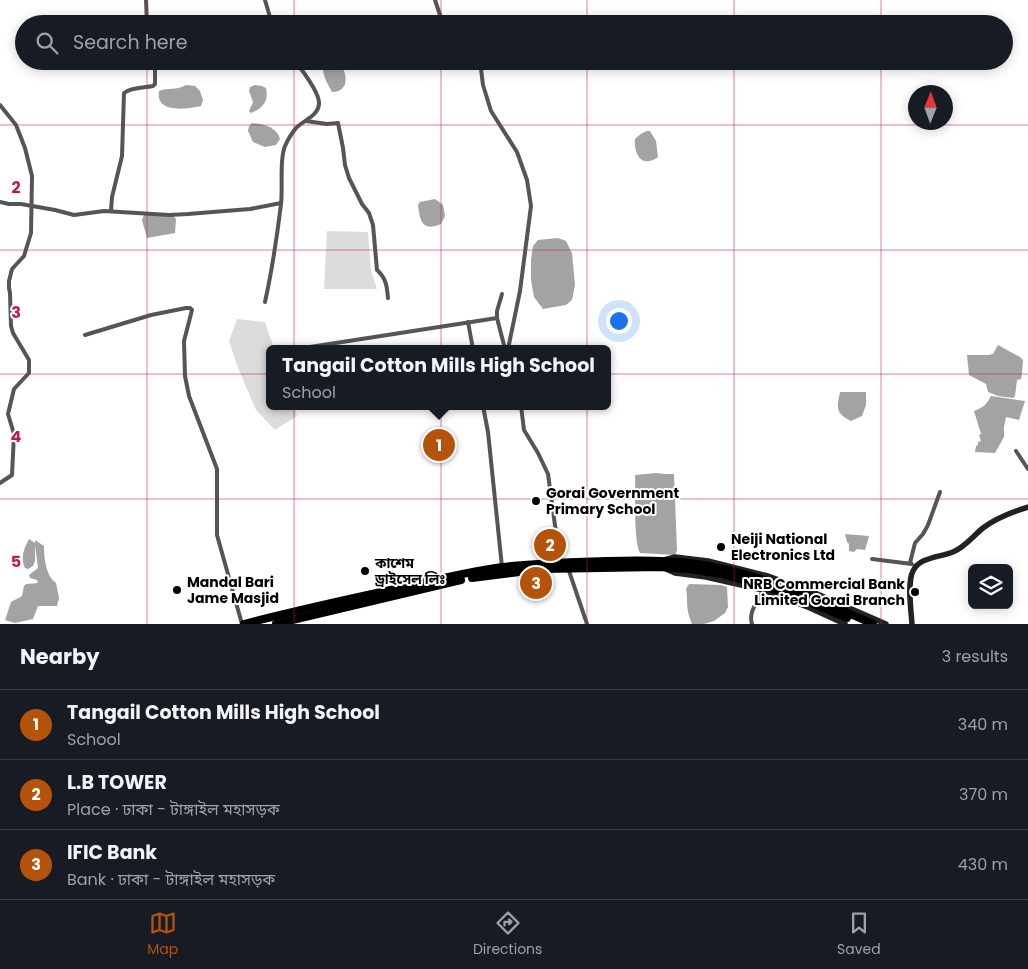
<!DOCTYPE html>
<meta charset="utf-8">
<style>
body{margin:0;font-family:Poppins,"Noto Sans Bengali",sans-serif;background:#242831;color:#f1f3f6}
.controls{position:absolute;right:15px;bottom:15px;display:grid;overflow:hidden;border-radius:8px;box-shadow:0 2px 12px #0003}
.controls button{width:45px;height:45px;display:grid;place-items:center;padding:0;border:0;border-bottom:1px solid #363941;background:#171b24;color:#f1f3f6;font:25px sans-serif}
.compass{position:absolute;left:908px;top:85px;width:45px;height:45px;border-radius:50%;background:#171b24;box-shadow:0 2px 12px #0003;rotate:1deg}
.you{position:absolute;left:618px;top:320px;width:18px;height:18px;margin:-12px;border:4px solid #fff;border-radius:50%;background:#1a73e8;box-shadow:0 0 0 8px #1a73e833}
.badge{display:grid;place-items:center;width:32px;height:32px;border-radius:50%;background:#b45309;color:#fff;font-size:16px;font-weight:700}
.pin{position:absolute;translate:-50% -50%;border:2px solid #fff;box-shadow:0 1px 5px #0006}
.popup{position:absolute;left:266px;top:345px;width:345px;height:65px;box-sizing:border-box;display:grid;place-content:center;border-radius:8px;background:#171b24;filter:drop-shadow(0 1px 4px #0005);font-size:16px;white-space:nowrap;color:#9ea1a6}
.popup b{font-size:19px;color:#f1f3f6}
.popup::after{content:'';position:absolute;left:50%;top:100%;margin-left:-10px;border:10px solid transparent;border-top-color:#171b24}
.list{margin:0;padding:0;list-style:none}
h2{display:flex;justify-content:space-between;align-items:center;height:65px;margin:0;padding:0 20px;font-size:21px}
h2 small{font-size:16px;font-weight:400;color:#9ea1a6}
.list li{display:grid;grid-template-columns:32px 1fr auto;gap:15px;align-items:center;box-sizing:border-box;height:70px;padding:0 20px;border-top:1px solid #363941}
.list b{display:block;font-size:19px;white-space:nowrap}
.list p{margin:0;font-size:16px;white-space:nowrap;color:#9ea1a6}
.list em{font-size:16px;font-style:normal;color:#9ea1a6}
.icon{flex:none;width:28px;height:28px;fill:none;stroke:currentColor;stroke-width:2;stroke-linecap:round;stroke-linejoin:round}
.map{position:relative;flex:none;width:1028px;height:624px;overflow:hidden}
.search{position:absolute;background:#171b24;box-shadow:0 2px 12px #0003;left:15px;right:15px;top:15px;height:55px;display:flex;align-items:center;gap:12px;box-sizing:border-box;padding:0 18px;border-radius:28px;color:#9ea1a6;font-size:19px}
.sheet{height:275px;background:#171b24}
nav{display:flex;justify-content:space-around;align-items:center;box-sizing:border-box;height:70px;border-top:1px solid #363941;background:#171b24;font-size:14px;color:#9ea1a6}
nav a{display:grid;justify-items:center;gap:2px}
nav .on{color:#b45309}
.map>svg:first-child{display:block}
</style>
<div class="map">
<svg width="1028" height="624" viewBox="0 0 1028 624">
<rect width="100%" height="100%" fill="#fff"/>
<g fill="#dcdcdc">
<path d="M327 231 368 232 371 271 377 289H324Z"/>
<path d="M237 319 265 322 274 349H270V406H294L297 416 275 430 256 410 238 368 229 341Z"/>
</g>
<g fill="#a3a3a3">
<path d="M336 62H339C348 73 350 92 332 92 328 84 323 77 323 68L325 65Z"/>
<path d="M186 85 195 86 200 91 203 100 201 106C188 109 155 114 159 91 169 87 175 91 186 85Z"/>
<path d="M255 85 262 86 266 88C269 101 263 108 251 113L249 111 253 102 249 91 250 87Z"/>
<path d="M252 123C264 124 277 127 280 139L276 145 265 147 253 142 248 131 249 126Z"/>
<path d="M647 131H650L656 141 658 157C645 166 637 160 635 146 635 142 634 140 636 138 639 135 644 132 647 131Z"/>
<path d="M435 199 443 205 445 216 441 224C422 232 420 221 418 205L420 202Z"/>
<path d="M144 215 173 216 176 219 175 233 147 238 142 220Z"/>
<path d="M558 238 566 241 572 253 575 285 572 300 566 305 543 309 534 297 531 280V260L533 246 538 240Z"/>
<path d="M998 345 1020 357 1023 360 1022 374 1021 379 1017 380 1015 396 1013 398 998 396 988 392 986 384 969 375 967 355H988L993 354Z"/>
<path d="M840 392H866V405L862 416 851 421C835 413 837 408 840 392Z"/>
<path d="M991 396 1025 401 1019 420 1006 417 1004 427V437L995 453 975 452 976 446 978 445V442L981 441 979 435 981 434 974 411C983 408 987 404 991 396Z"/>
<path d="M656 473 665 474H674L677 550 675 555 640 553C633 540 636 493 635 475Z"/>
<path d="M845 534 869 536 865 550 857 549 854 552 849 551V544L847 542Z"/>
<path d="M29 539 35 543V540L44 546C44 558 46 576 56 583L59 598 57 606H38L33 619 15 623 5 620 11 602 22 596 24 586 26 584 38 583 37 580 30 578 29 575 38 568 35 545V561L33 566 28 569 25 568C20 558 24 548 29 539Z"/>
<path d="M689 584 721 585 727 587 728 607 725 613 714 621 704 624H692C689 617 687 610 687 602 687 597 687 594 686 589Z"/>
</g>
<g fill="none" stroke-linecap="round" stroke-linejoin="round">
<g stroke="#555" stroke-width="4">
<path d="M146 0 147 24"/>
<path d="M265 0 272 24"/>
<path d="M435 0 443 24"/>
<path d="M480 61 483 85 491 111 517 152 527 180 531 206 520 291 508 349"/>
<path d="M0 105 16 125 25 148 32 176 31 233 24 256 12 269 9 281V288L10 293 11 326 13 333 29 360V373L14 389 8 414 14 434 12 475 0 483"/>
<path d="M306 121 327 124 338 123 343 148 345 165 349 178 362 204 369 213 373 225 377 270C386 278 387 286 388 298"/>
<path d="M0 202 9 204H21L55 210 74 215 104 211 169 215 188 214 250 209 281 203"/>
<path d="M111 211 112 197 122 156 124 93C132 87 144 88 153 86L155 84V61"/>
<path d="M502 294 497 311V318L505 349"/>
<path d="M265 302C272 270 277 237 281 204 283 189 279 156 286 144 288 139 293 132 296 128 304 120 318 116 319 104 320 93 302 70 295 61"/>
<path d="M468 322 473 349"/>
<path d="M85 335 151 315 186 308H190L192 310 184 341 185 376 189 396 217 469V535L242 624"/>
<path d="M297 349 497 318"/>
<path d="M483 406 488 432 502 567"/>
<path d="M521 406 524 430 538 453 548 474 560 562"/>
<path d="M1016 451 1028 469"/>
<path d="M872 559 912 564"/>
<path d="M910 563 915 543 923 534 928 525 940 492"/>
<path d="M568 568 587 624"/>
<path d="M752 624C748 612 758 601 763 590"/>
</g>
<g stroke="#222" stroke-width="5.5">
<path d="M664 560 675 557 708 561 768 576 815 593 886 624"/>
<path d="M666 569 675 573 706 577 763 590 810 608 845 624"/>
<path d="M912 624C911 610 907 582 913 571 919 557 941 557 953 552 965 547 973 536 983 528 996 518 1012 512 1028 507"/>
</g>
<g stroke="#000" stroke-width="8">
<path d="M472 578 543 569 659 567 689 569 721 574 765 586 807 601 847 618"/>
<path d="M244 624C294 611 344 600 395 589 430 581 466 572 502 567 537 563 573 562 608 561 647 560 686 560 724 569 776 581 824 602 873 624"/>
<path d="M276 624 461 580"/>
</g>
</g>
<path fill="none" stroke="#c2185b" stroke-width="1" stroke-opacity="0.55" d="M147 0V24M294 0V24M441 0V24M587 0V24M734 0V24M881 0V24M147 61V624M294 61V624M441 61V624M587 61V624M734 61V624M881 61V624M0 125H1028M0 250H1028M0 374H1028M0 499H1028"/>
<g fill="#000" stroke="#fff" stroke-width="2">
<circle cx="536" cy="501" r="5"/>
<circle cx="721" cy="547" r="5"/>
<circle cx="365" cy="571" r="5"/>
<circle cx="177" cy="590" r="5"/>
<circle cx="915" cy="592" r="5"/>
</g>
<g text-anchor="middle" stroke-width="4" stroke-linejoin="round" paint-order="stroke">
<g font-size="14" font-weight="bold" fill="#000" stroke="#fff" text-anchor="start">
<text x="546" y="498">Gorai Government<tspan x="546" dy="16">Primary School</tspan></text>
<text x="731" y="544">Neiji National<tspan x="731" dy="16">Electronics Ltd</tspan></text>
<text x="375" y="568">কাশেম<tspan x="375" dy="16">ড্রাইসেল লিঃ</tspan></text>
<text x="187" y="587">Mandal Bari<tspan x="187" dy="16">Jame Masjid</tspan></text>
<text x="905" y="589" text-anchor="end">NRB Commercial Bank<tspan x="905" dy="16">Limited Gorai Branch</tspan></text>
</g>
</g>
<g font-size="16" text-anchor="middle" font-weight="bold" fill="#c2185b" stroke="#fff" stroke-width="4" stroke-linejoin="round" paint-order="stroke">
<text x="16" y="193">2</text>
<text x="16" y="318">3</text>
<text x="16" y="442">4</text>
<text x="16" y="567">5</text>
</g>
</svg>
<div class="controls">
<button><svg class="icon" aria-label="layers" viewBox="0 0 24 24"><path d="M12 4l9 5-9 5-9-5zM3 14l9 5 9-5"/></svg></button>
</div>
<svg class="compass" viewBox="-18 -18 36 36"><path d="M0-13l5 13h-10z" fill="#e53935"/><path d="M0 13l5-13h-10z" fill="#9ea1a6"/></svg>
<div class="you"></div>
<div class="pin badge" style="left:439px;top:445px">1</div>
<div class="popup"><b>Tangail Cotton Mills High School</b>School</div>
<div class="pin badge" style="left:550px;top:545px">2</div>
<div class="pin badge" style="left:536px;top:583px">3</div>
<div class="search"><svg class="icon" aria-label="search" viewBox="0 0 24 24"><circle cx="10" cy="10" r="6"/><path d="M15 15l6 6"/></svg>Search here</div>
</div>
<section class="sheet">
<h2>Nearby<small>3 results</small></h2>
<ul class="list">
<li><span class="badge">1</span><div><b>Tangail Cotton Mills High School</b><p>School</p></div><em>340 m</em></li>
<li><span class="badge">2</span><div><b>L.B TOWER</b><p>Place · ঢাকা - টাঙ্গাইল মহাসড়ক</p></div><em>370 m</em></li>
<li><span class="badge">3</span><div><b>IFIC Bank</b><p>Bank · ঢাকা - টাঙ্গাইল মহাসড়ক</p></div><em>430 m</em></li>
</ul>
</section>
<nav>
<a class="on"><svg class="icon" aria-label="map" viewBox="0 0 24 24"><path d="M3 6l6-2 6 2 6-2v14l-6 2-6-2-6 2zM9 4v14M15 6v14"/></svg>Map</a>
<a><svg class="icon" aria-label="directions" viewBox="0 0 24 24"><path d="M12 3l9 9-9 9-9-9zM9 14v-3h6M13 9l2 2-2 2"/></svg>Directions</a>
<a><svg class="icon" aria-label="saved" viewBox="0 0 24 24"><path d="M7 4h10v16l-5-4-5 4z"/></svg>Saved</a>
</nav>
